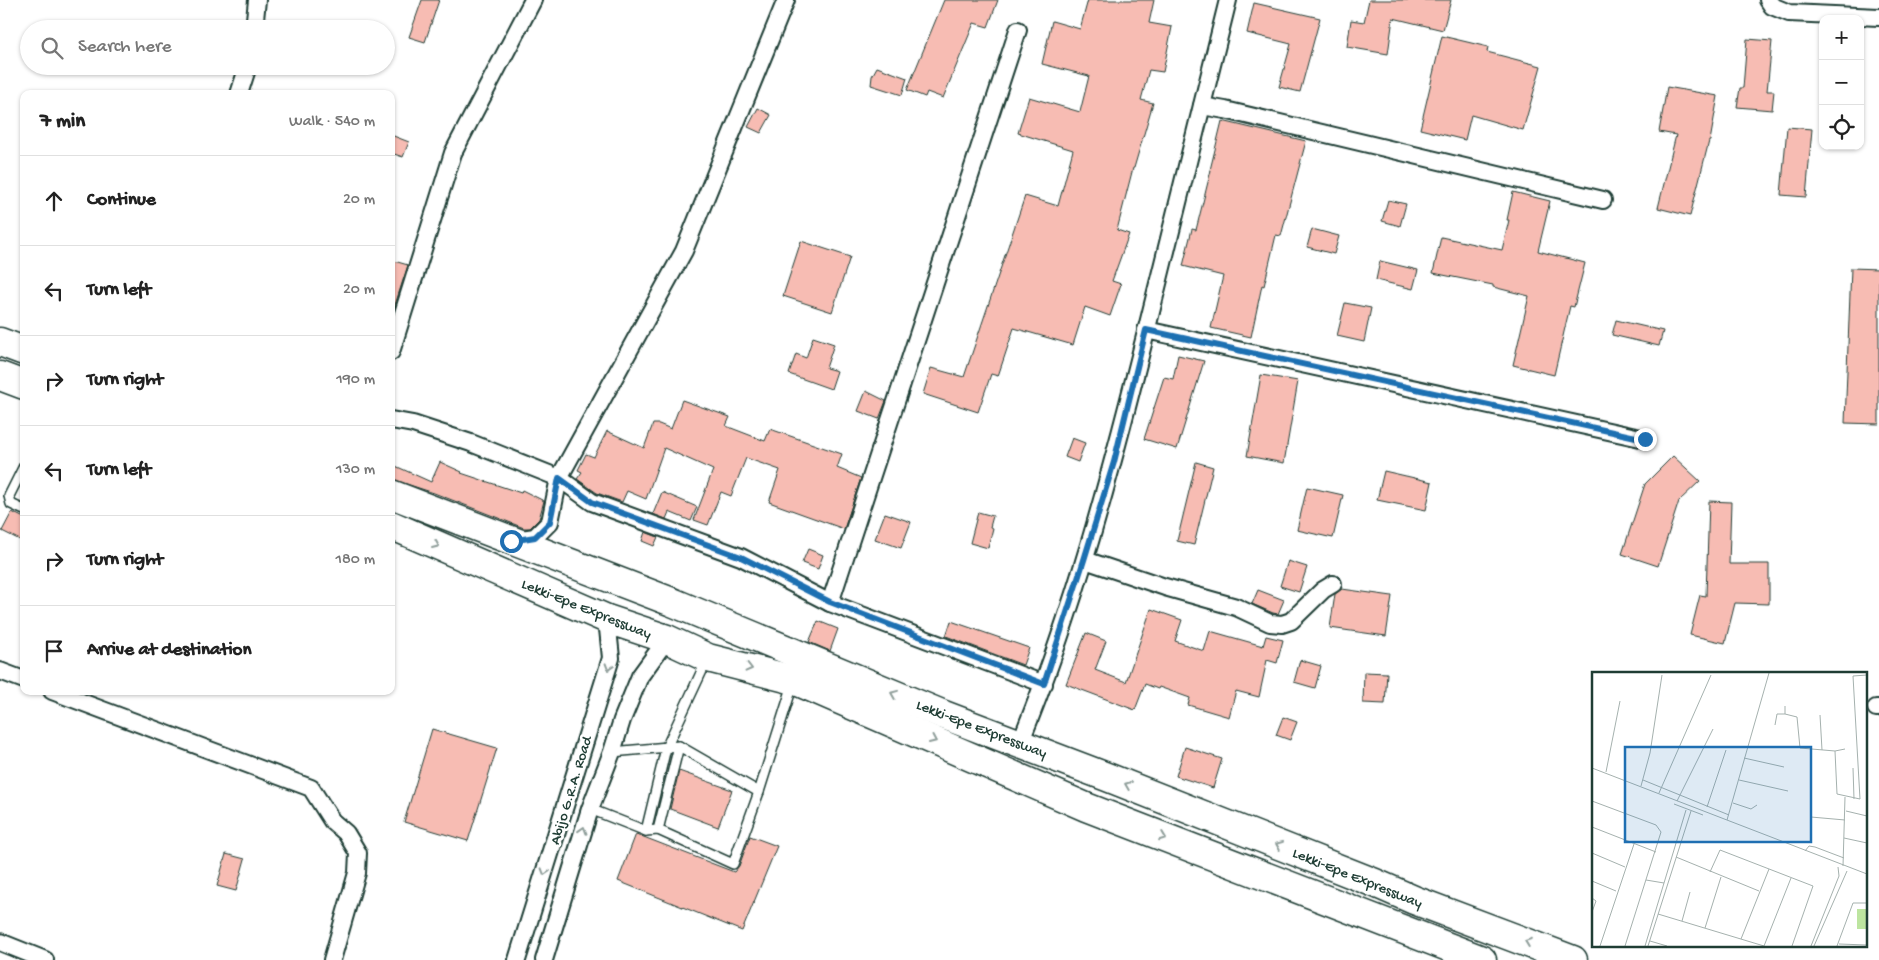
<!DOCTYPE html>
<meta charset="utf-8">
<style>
body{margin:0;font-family:"Gochi Hand",sans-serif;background:#f2f2f2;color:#222}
.controls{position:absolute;right:15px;top:15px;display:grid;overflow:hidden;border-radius:10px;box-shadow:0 1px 4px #0004}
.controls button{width:45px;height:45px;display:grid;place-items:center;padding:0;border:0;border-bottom:1px solid #e0e0e0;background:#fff;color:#222;font:25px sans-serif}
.stop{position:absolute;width:15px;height:15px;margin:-11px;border:4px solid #1f6fb2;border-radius:50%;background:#fff}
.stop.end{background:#1f6fb2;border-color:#fff;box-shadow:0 1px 5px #0008}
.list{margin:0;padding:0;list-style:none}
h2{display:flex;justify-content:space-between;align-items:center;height:65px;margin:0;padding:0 20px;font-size:21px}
h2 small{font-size:16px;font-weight:400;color:#767676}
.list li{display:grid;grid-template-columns:32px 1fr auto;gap:15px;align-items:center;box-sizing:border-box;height:90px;padding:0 20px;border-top:1px solid #e0e0e0}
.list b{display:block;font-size:19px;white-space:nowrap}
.list em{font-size:16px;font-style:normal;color:#767676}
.icon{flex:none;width:28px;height:28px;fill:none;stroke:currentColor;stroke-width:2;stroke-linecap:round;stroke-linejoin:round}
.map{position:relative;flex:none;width:1879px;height:960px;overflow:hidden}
.search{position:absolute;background:#fff;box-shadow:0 1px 4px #0004;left:20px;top:20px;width:375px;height:55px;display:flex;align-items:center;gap:12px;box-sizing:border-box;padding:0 18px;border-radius:28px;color:#767676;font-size:19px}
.panel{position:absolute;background:#fff;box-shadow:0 1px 4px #0004;left:20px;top:90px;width:375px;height:605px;border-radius:10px}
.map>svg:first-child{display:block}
</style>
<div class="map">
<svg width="1879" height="960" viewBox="0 0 1879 960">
<rect width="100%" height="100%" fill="#fff"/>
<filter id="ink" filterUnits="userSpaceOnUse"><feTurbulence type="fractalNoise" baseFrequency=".02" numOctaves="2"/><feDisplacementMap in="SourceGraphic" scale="10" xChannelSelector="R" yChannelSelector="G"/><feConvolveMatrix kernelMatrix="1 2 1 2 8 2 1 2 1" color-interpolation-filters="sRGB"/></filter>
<g filter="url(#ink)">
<g fill="#f7bcb3" stroke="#1f3d34">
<path d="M422 0H439L425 42 409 37Z"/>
<path d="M944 0H998L988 27 974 23 943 98 927 92 925 97 907 90Z"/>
<path d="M1088 0H1154L1149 23 1172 27 1163 72 1149 70 1141 100 1153 103 1134 168H1133L1117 230 1129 234 1112 281 1121 284 1110 316 1085 307 1073 345 1014 328 998 376 991 374 978 412 923 394 931 368 964 377 1025 196 1058 206 1073 150 1018 133 1029 97 1080 112 1089 76 1042 64 1052 21 1080 29Z"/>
<path d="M1369 0H1451L1443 30 1393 18 1388 54 1347 47 1351 20 1364 22Z"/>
<path d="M1254 3 1320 18 1300 92 1279 87 1291 44 1247 33Z"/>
<path d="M1442 36 1488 47 1487 52 1541 66 1523 130 1471 115 1465 140 1420 129Z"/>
<path d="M1747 39 1772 41 1767 91H1774L1772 110 1737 107 1740 88H1743Z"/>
<path d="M877 67 907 78 902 95 871 85 872 76Z"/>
<path d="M1667 87 1718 96 1710 141H1709L1690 216 1658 208 1676 135 1659 132Z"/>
<path d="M758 108 771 115 761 133 748 127Z"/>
<path d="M1222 121 1306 141 1281 236 1276 235 1264 286 1262 285 1251 337 1211 328 1223 276 1183 266 1192 229 1196 230 1211 170H1210Z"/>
<path d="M1787 127 1812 129 1806 197 1781 195Z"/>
<path d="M391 135 409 142 403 157 391 153Z"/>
<path d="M1513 192 1550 201 1538 251 1585 263 1574 307 1570 306 1554 375 1513 365 1529 296 1493 287V285L1433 273 1441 237 1502 250 1509 220H1507Z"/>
<path d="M1388 200 1406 204 1400 226 1382 221Z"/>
<path d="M1312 229 1339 236 1334 254 1307 247Z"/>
<path d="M801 241 850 257 832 312 783 296Z"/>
<path d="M394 261 408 265 393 311 391 310V272Z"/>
<path d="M1380 261 1418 270 1413 289 1376 280Z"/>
<path d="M1851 268 1879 269V424L1845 423Z"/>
<path d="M1345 303 1371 308 1364 342 1337 336Z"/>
<path d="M1616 320 1663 331 1659 346 1612 335Z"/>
<path d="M813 337 834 344 826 368 837 371 831 389 789 374 796 354 806 358Z"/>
<path d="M1178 355 1204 361 1177 449 1144 439 1164 377 1173 379Z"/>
<path d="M1261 375 1298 381 1284 463 1247 456Z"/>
<path d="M866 391 886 401 879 419 858 411Z"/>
<path d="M682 400 730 417 726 426 765 441 770 429 842 454 837 468 861 478 844 529 769 502 780 470 746 458 731 496 721 492 708 525 694 520 713 470 664 448 646 499 627 491 622 502 597 493 577 479 582 472 578 470 586 454 594 457 607 431 644 448 653 424H659L671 429Z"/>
<path d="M1072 438 1085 443 1078 462 1065 457Z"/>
<path d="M1673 456 1700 481 1679 501 1658 566 1622 554 1645 484Z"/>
<path d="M440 462 462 472 461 473 521 493 522 490 544 501 539 519 530 528H524L434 493 391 479V464L431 482Z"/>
<path d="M1196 462 1213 467 1194 545 1177 541Z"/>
<path d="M1384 471 1432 482 1426 510 1377 500Z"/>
<path d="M1307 487 1343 495 1333 538 1297 530Z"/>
<path d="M662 492 697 507 691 521 669 512 666 519 653 514Z"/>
<path d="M1709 501 1731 502 1729 564H1769V604L1735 603 1725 643 1690 635 1700 595 1706 596Z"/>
<path d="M12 512 24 518V542L2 531Z"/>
<path d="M978 512 993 516 990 527 993 528 988 548 970 543Z"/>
<path d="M885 513 911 522 901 548 875 539Z"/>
<path d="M645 532 658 537 654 546 642 541Z"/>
<path d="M808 549 823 555 818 569 802 563Z"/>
<path d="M1288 561 1307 567 1299 592 1280 586Z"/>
<path d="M1342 589 1392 596 1386 636 1330 628 1335 594Z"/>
<path d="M1258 590 1284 600 1278 614 1273 613 1252 604Z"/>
<path d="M1151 609 1182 620 1175 641 1204 651 1210 631 1263 646 1266 636 1283 640 1277 663 1267 660 1259 697 1236 691 1229 717 1188 705 1190 698 1159 687 1158 689 1145 684 1135 710 1066 684 1086 633 1106 641 1095 670 1126 682Z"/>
<path d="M818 621 838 629 830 651 809 642Z"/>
<path d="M951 621 1029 648 1023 665 946 636Z"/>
<path d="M1300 660 1321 666 1315 688 1294 682Z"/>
<path d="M1364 672 1387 673 1385 704 1363 703Z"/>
<path d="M1283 717 1297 722 1290 740 1276 735Z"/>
<path d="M432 729 497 748 468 841 404 822Z"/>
<path d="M1185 747 1222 759 1213 788 1176 776Z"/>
<path d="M679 771 732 790 718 827 670 809Z"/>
<path d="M636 834 734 872 739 866 750 836 777 846 742 931 618 881Z"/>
<path d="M226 854 245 859 236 891 217 886Z"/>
</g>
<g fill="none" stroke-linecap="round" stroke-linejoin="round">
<g stroke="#1f3d34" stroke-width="12">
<g id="lane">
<path d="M24 466 9 496 11 504 24 510"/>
<path d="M612 752 679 746 759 792"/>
<path d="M590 809 646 831 658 830 733 864 759 792 793 684"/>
<path d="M658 830 679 746"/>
<path d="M646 831 666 748 707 660"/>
</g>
</g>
<g stroke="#1f3d34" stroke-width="20">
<g id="street">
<path d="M1768 0 1772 6 1789 13 1879 17"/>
<path d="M254 29 257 0"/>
<path d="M239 94 248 66"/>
<path d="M1202 106 1225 110 1603 200"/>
<path d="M1146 330 1645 439"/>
<path d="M391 352 453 153 533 0"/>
<path d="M391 420 413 424 471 443 559 478 592 502 741 557 830 603 1044 684"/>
<path d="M515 540 535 537 550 522 559 478 684 251 786 0"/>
<path d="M1085 560 1165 587 1236 607 1270 623 1282 624 1291 621 1323 590 1333 584"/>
<path d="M830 603 1018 30"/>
<path d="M0 671 24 680"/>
<path d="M52 691 311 788 332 821 346 833 358 853 357 873 332 960"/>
<path d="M1876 708H1879"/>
<path d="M1020 743C1075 609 1112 469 1147 328 1174 219 1201 109 1228 0"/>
<path d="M0 942 45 960"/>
<path d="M517 960 611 658 607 619"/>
<path d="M544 960 590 809 612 752 622 720 640 676 667 639"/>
</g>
</g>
<g stroke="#1f3d34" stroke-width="31">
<g id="highway">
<path d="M0 342 24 351"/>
<path d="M0 376 24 385"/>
<path d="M391 494 672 602 944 715 1107 777 1375 883 1414 900 1573 960"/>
<path d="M391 525 607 619 667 639 708 658 794 680 1086 807 1482 960"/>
</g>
</g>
<use href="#lane" stroke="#fff" stroke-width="9"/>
<use href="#street" stroke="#fff" stroke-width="16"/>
<use href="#highway" stroke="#fff" stroke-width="28"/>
</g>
<defs><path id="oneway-chevron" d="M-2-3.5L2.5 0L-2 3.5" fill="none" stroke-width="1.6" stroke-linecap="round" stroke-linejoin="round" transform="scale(1.25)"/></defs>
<g stroke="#8f9e9a">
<use href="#oneway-chevron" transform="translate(436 545) rotate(23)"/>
<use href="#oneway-chevron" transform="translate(609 667) rotate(107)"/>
<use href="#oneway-chevron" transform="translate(749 668) rotate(14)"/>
<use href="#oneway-chevron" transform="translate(894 694) rotate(-158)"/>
<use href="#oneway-chevron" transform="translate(933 740) rotate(24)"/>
<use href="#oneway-chevron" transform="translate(1128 785) rotate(-158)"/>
<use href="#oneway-chevron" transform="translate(583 830) rotate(-73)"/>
<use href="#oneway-chevron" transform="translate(1163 837) rotate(21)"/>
<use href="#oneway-chevron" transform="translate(1279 845) rotate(-158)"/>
<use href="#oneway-chevron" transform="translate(545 872) rotate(107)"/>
<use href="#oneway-chevron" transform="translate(1528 942) rotate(-159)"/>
</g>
</g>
<g fill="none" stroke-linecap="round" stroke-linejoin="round" filter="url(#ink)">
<path stroke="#1f6fb2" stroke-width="6" d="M511 541 535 537 550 522 559 478 592 502 741 557 830 602 1044 684 1084 560 1114 462 1146 330 1645 439"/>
</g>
<g text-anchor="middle" stroke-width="5" stroke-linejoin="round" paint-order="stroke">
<g font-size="15" fill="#1f3d34" stroke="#fff">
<text transform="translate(587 608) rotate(22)" y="5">Lekki-Epe Expressway</text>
<text transform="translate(982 728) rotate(21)" y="5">Lekki-Epe Expressway</text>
<text transform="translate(570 790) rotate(-73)" y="5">Abijo G.R.A. Road</text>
<text transform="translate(1358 877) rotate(22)" y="5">Lekki-Epe Expressway</text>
</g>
</g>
<g transform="translate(1592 672)">
<rect width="275" height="275" fill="#fff"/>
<path d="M265 237H275V257H265Z" fill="#bde5a0"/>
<path fill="none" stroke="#a5b1ae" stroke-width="1" d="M193 34V42L205 45 208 76 243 79M228 43 230 78M183 53 185 42H193M253 77 243 79 245 122 268 127 261 4 275 3M152 86 192 95M0 96 275 202M261 96 262 127M14 100 28 29M51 108 137 143M147 108 196 119M49 114 58 81 70 3M67 121 119 3M0 129 64 153 69 160 33 274M85 129 121 57M141 131 159 137 165 133M82 132 111 143M115 135 134 78M254 139 275 144M219 145 253 148M135 148 177 1M0 155 64 180M252 166 275 171M213 179 217 174 223 175 252 186M0 181 33 195M84 185 167 219M251 194 253 125M118 200 128 178 221 214 200 274M54 208 72 211M0 209 24 219M0 226 4 229 0 240M66 242 172 274M90 249 98 220M113 256 129 205M149 267 177 197M58 269 75 274M247 272 275 273M8 274 42 172M53 274 94 138M56 274 99 139M172 274 199 206M219 274 247 204 246 195M222 274 255 199M245 274 261 231H275"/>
<path fill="#1f6fb2" fill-opacity="0.15" stroke="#1f6fb2" stroke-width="2.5" d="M33 75H219V170H33Z"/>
<rect width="275" height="275" fill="none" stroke="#1f3d34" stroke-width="2.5"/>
</g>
</svg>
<div class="controls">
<button>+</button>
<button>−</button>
<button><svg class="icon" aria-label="locate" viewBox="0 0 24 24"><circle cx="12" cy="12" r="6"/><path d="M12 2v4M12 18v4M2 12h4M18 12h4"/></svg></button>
</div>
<div class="stop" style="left:511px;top:541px"></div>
<div class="stop end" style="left:1645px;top:439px"></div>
<div class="search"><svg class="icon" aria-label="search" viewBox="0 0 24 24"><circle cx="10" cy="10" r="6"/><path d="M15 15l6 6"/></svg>Search here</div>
<section class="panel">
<h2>7 min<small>Walk · 540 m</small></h2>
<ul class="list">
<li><svg class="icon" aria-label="ahead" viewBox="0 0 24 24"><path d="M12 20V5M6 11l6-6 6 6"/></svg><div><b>Continue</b></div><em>20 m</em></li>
<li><svg class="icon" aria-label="left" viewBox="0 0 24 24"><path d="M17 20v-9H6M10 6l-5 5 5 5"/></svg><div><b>Turn left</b></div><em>20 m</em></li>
<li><svg class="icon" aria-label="right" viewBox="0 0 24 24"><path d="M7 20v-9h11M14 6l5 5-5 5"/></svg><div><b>Turn right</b></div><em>190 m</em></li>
<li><svg class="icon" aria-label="left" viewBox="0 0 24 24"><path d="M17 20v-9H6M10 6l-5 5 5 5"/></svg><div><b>Turn left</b></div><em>130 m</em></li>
<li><svg class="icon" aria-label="right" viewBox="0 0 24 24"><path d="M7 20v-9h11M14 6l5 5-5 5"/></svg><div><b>Turn right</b></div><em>180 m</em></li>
<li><svg class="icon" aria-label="arrive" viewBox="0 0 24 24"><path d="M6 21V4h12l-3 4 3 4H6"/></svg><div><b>Arrive at destination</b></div></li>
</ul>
</section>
</div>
